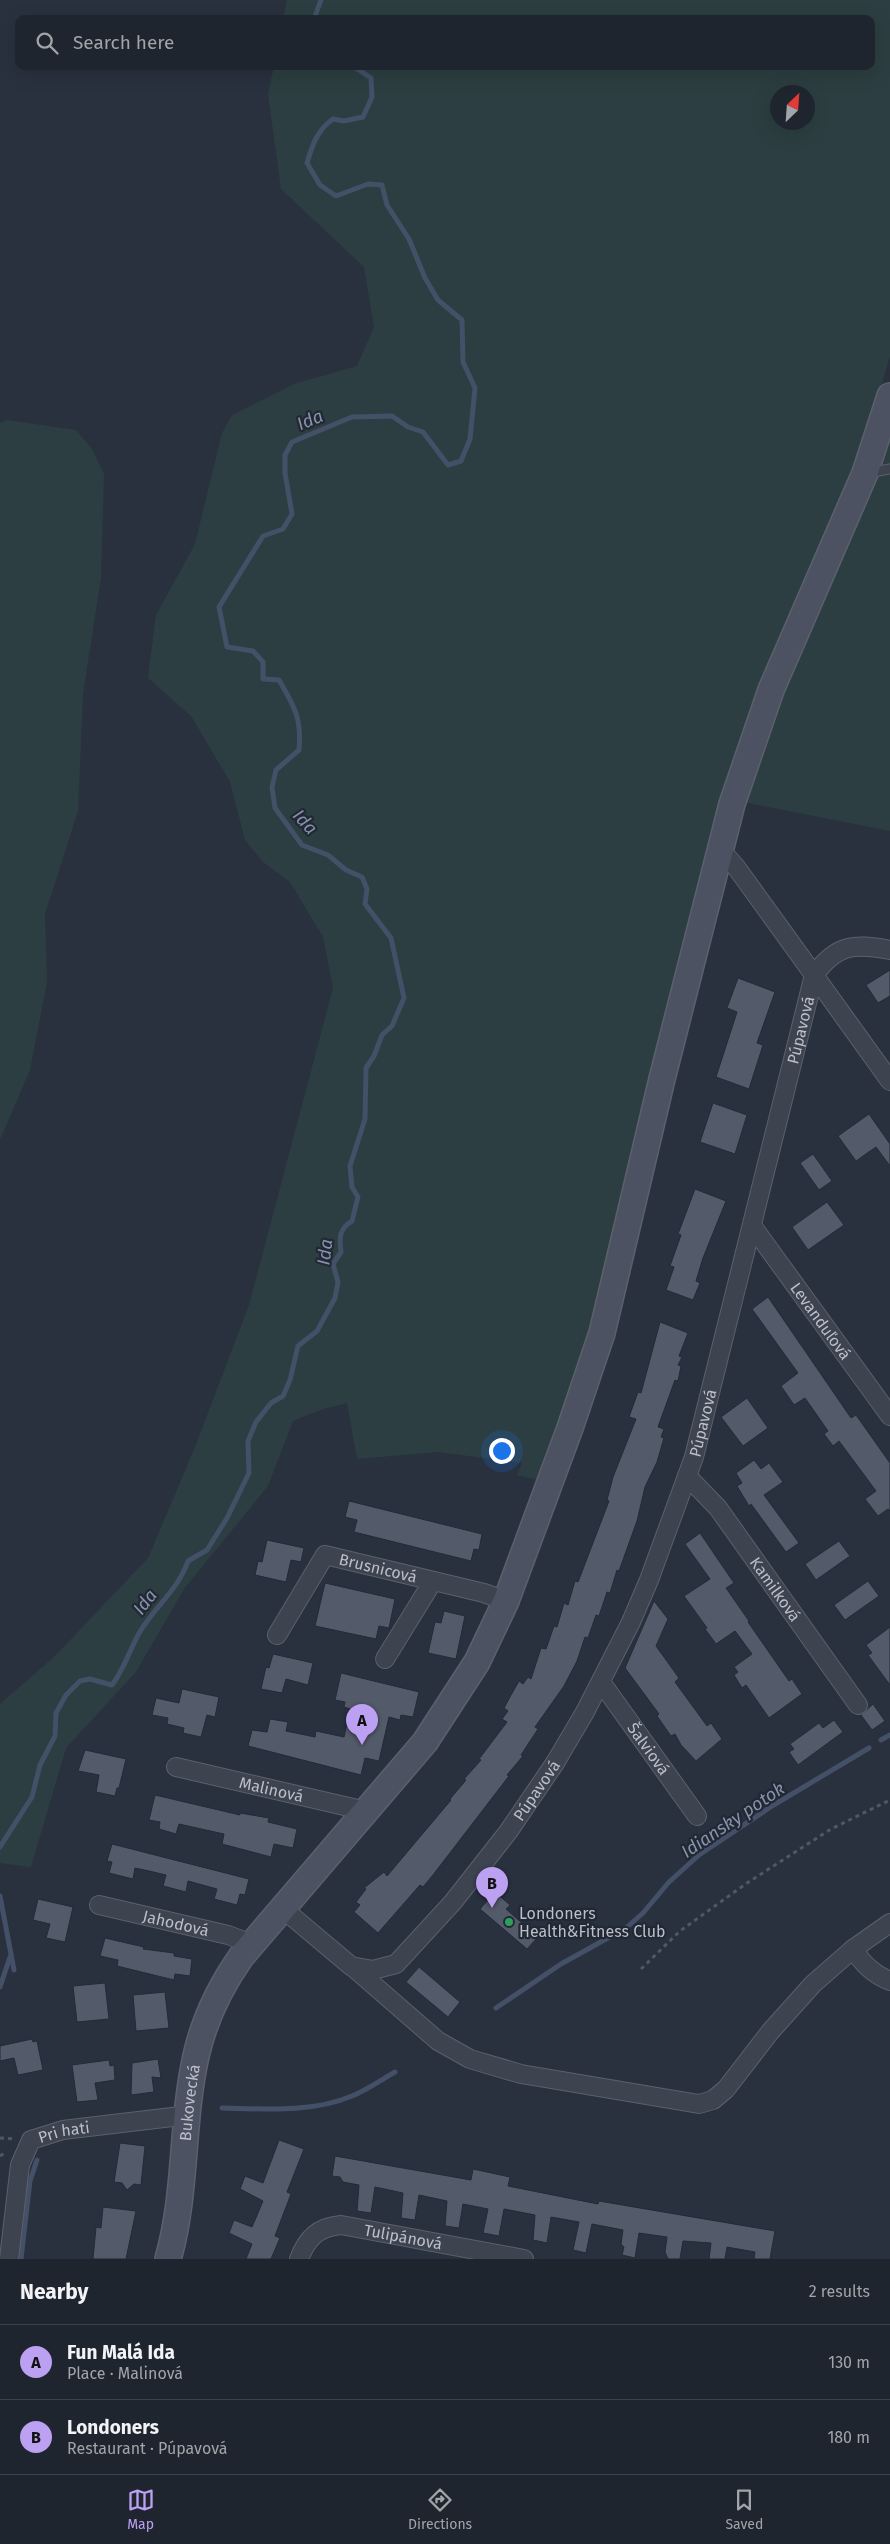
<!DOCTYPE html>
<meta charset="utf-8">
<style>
body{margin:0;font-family:"Fira Sans",sans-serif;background:#2c313b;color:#f1f3f6}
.compass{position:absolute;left:770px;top:85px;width:45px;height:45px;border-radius:50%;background:#1f252f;box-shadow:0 5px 20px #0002;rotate:25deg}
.you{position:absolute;left:501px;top:1450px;width:18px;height:18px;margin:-12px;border:4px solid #fff;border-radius:50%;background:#1a73e8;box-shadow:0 0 0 8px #1a73e833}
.badge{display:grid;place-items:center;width:32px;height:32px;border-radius:50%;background:#bca0f2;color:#111;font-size:16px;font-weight:700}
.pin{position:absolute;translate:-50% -41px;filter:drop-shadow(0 1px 2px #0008)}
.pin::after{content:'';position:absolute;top:26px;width:18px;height:15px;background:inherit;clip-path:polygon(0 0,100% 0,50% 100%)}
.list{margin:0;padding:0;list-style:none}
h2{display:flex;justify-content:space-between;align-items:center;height:65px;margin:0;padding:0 20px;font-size:21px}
h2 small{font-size:16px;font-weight:400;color:#a1a5aa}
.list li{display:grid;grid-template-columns:32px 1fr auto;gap:15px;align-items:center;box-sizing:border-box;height:75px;padding:0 20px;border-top:1px solid #3c424b}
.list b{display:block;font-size:19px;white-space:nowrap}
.list p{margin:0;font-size:16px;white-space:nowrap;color:#a1a5aa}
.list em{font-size:16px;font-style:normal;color:#a1a5aa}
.icon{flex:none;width:28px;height:28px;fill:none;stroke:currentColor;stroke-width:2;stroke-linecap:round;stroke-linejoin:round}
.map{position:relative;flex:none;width:890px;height:2259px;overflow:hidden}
.search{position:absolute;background:#1f252f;box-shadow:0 5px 20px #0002;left:15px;right:15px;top:15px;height:55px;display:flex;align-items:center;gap:12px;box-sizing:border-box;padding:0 18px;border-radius:10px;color:#a1a5aa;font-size:19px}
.sheet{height:215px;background:#1f252f}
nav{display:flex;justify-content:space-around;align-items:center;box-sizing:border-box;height:70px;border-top:1px solid #3c424b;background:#1f252f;font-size:14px;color:#a1a5aa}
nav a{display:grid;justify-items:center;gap:2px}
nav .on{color:#bca0f2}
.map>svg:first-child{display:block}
</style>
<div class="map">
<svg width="890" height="2259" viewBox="0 0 890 2259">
<rect width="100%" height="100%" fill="#29313f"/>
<g fill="#2c3e41" fill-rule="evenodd">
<path d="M287 0H890V356L864 444 796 610 598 1313 542 1481 517 1475 522 1463 438 1452 357 1459 347 1403 323 1409 293 1421 268 1486 184 1589 136 1672 66 1748 31 1867 0 1863V1704L55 1656 148 1558 195 1447 249 1305 333 988 323 937 290 882 263 862 245 840 230 782 191 716 148 678 156 615 195 544 222 433 232 415 294 384 357 366 374 327 364 267 281 189 268 94 274 66H871V19H283ZM778 92H808V122H778Z"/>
<path d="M7 420 76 430 92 449 104 474 101 578 83 694 78 811 45 914 47 982 30 1070 0 1140V423Z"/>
<path d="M890 437V831L738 801 780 692 875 481Z"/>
</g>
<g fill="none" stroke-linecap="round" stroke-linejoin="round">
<g stroke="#435067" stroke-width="5">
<path d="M314 19 321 0"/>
<path d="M881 1740 890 1735"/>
<path d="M0 1847 32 1797 40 1765 55 1736 56 1713 66 1695 80 1681 90 1679 112 1685C125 1668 130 1648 141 1630 156 1606 179 1588 188 1561L207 1550 227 1518 249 1473 248 1441 256 1422 271 1403 283 1396 290 1380 298 1346 317 1331 335 1298 338 1282 333 1264 341 1252C339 1238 339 1229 352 1221L358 1197 352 1187 350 1166 365 1119 366 1068 374 1056 382 1035 392 1026 404 998 391 938 365 904 367 889 362 877 346 870 328 855 302 845 275 808 272 787 276 770 299 750C302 718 294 706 279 680L263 679V662L253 651 227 647 219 607 263 536 283 529 292 514 285 473V455L292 442 352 417 392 416 408 427 423 432 448 465 461 461 470 439 475 388 463 362 462 320 438 300 425 278 409 239 387 205 382 185 368 184 336 196 320 185 307 163C312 146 317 130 333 119L344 121 363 117 372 97 371 78 353 66"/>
<path d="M0 1896 14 1970"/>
<path d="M0 1987 10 1957"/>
<path d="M496 2008 561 1964 626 1928 643 1913 669 1882 699 1855 772 1806 869 1748"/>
<path d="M222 2108C264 2109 312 2113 352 2096 367 2090 381 2080 395 2072"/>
<path d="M21 2259 30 2181 37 2160"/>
</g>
</g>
<g fill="#535a69" stroke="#242a36">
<path d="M890 970V996L878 1003 866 985Z"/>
<path d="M738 978 775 992 757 1043 763 1045 749 1089 716 1077 737 1012 727 1008Z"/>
<path d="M713 1103 747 1115 735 1154 700 1142Z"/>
<path d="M869 1114 890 1144V1166L876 1147 856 1161 838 1136Z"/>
<path d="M813 1154 832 1181 819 1190 800 1163Z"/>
<path d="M695 1189 726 1201 703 1258 696 1281 700 1283 693 1300 666 1290 674 1267 670 1266 681 1235 678 1234Z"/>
<path d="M827 1202 844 1225 808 1250 792 1227Z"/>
<path d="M768 1297 851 1418 856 1415 890 1463V1511L888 1509 878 1516 865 1499 876 1491 839 1441 833 1446 824 1434 828 1431 805 1398 794 1405 781 1386 798 1373 752 1309Z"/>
<path d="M660 1322 688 1333 679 1356 682 1357 678 1365 681 1366 678 1381 675 1380 658 1427 664 1429 661 1437 664 1438 657 1462 645 1487 637 1521 619 1571 617 1570 610 1593 607 1592 599 1616 596 1615 588 1638 585 1637 577 1661 564 1686 535 1727 538 1729 521 1755 523 1756 507 1775 509 1776 433 1875 423 1887 420 1885 378 1933 354 1912 360 1905 356 1902 366 1889 364 1888 384 1872 387 1876 451 1800 450 1799 466 1780 464 1779 481 1760 479 1759 507 1722 502 1719 508 1711 504 1708 511 1695 519 1681 523 1684 528 1677 531 1679 541 1648 546 1649 554 1626 557 1627 564 1603 568 1605 575 1581 578 1582 609 1501 607 1500 613 1477 636 1419 629 1417 638 1392 641 1393Z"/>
<path d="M747 1398 768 1428 743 1446 721 1417Z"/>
<path d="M754 1460 761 1469 769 1463 783 1482 764 1495 799 1543 786 1552 751 1504 749 1506 737 1486 742 1483 736 1473Z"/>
<path d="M349 1501 482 1534 479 1550 474 1549 471 1561 354 1532 357 1520 345 1517Z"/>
<path d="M700 1533 734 1583 726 1588 749 1621 748 1622 789 1681 792 1679 802 1694 769 1718 746 1685 742 1688 734 1675 738 1672 734 1667 752 1654 735 1631 716 1644 705 1629 707 1628 684 1596 710 1579 685 1544Z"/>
<path d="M267 1540 304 1548 301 1562 291 1560 286 1582 255 1575 258 1561 262 1562Z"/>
<path d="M839 1541 850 1556 816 1580 805 1564Z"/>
<path d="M868 1581 879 1596 845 1620 834 1605Z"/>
<path d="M325 1583 395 1599 389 1628 379 1626 376 1639 315 1626Z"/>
<path d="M654 1601 668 1619 656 1646 679 1678 675 1682 707 1726 711 1723 722 1739 696 1761 681 1745 675 1734 671 1736 657 1716 659 1714 625 1668Z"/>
<path d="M444 1611 465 1616 456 1659 428 1653 435 1622 441 1623Z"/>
<path d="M890 1627V1685L868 1655 872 1653 866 1645Z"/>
<path d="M273 1654 313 1663 308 1685 286 1679 282 1693 261 1689 266 1667 269 1668Z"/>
<path d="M341 1673 419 1692 413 1717 401 1715 400 1720 389 1717 379 1761 365 1758 361 1775 248 1746 252 1730 267 1732 270 1719 288 1722 286 1731 315 1737 316 1731 344 1737 350 1709 344 1707 345 1702 335 1700Z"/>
<path d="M182 1689 219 1697 215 1717 207 1715 201 1737 183 1733 184 1728 167 1724 168 1718 152 1715 156 1698 179 1703Z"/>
<path d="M873 1704 885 1721 872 1730 861 1715Z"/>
<path d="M834 1720 843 1732 798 1765 789 1752 794 1749 790 1744 819 1723 823 1728Z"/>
<path d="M85 1750 126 1759 119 1788H117L115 1796 96 1792 99 1775 78 1771Z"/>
<path d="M155 1795 240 1815V1813L269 1818 268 1822 297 1829 293 1848 274 1844 271 1857 222 1844 224 1834 179 1824 176 1834 159 1829 160 1822 149 1820Z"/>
<path d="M112 1844 249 1879 245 1895 240 1894 237 1905 214 1899 217 1889 188 1881 186 1892 163 1886 166 1875 149 1871 135 1868 133 1879 109 1873 112 1862 107 1861Z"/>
<path d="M495 1892 510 1905 506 1909 538 1937 527 1949 480 1909Z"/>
<path d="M38 1899 73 1907 65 1942 46 1938 50 1924 33 1920Z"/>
<path d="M105 1938 144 1947 143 1949 174 1953V1956L192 1959 190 1976 175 1974 174 1980 117 1966 118 1960 100 1956Z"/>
<path d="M419 1967 460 2002 448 2017 406 1982Z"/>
<path d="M105 1983 109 2019 77 2022 73 1986Z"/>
<path d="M165 1992 169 2028 136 2031 133 1995Z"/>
<path d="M32 2039 33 2042 37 2041 43 2070 18 2075 14 2058 0 2061V2046Z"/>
<path d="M158 2059 161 2078 152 2077 154 2092 131 2095 132 2063Z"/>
<path d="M109 2060 110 2066 114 2065 115 2080 95 2083 98 2100 77 2102 72 2065Z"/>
<path d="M279 2140 304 2149 287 2192 291 2194 275 2236 280 2238 271 2259H246L252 2244 229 2233 234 2220 252 2227 263 2201 240 2189 245 2176 263 2183Z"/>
<path d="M120 2143 145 2146 141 2185 134 2184 127 2190 122 2183 114 2182Z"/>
<path d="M335 2156 471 2180 473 2169 510 2177 508 2186 598 2204 599 2201 775 2231 770 2259H754L755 2252 727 2247 725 2259H709L711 2243 683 2241 680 2259H668L665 2252 667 2237 639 2233 635 2258 622 2255 624 2247 621 2244 623 2230 592 2224 586 2253 573 2250 579 2222 551 2217 547 2243 533 2240 535 2215 504 2209 499 2236 483 2233 488 2209 463 2204 459 2228 445 2226 447 2201 419 2195 415 2220 401 2218 403 2193 375 2187 371 2213 357 2211 359 2185 343 2182 340 2177 332 2176Z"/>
<path d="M103 2207 136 2211 126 2259H93L96 2227 101 2228Z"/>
</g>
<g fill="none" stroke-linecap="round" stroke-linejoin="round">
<g stroke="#5b616c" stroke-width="11">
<path id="lane" d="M868 473 890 469"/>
</g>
<g stroke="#5b616c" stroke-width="20">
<g id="street">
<path d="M890 950C854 943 837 944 814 975L890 1081"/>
<path id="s1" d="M753 1227 890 1416"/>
<path id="s2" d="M687 1476 718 1508 858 1705"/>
<path id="s3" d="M277 1635 325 1555 484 1593 506 1601"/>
<path d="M385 1659 433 1581"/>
<path id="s4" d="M601 1682 697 1816"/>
<path id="s5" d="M176 1767 366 1811"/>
<path id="s6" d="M99 1905 228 1935 252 1944"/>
<path id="s7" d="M282 1908 351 1966 373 1970 396 1964 453 1902 508 1832 555 1763 585 1712 631 1622 649 1580 694 1457 814 975 736 867 721 850"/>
<path d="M853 1949 890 1923"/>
<path d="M354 1968 438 2041 470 2059 521 2074 699 2104 713 2100 726 2089 770 2032 813 1984 853 1949C863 1964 873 1974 890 1981"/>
<path id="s8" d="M9 2259 20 2165 31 2140 63 2130 189 2115"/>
<path id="s9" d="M299 2259C307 2238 318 2227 341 2225L524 2259"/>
</g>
</g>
<g stroke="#5b616c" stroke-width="28">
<g id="secondary">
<path id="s10" d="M168 2259C187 2193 181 2123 196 2056 204 2020 220 1987 241 1957L425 1742 477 1662 506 1601 570 1428 602 1333 662 1079 732 804 771 690 865 473 890 396"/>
</g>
</g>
<g stroke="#4b5b5f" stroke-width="3" stroke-dasharray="4 4" stroke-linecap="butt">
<path d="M641 1969 680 1931 747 1883 831 1829 890 1800"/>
<path d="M0 2138 14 2139"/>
<path d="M0 2156 6 2152"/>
</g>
<use href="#lane" stroke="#3d434f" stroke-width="9"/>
<use href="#street" stroke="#3d434f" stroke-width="18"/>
<use href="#secondary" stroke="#4c5261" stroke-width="25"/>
</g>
<circle fill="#2e9e5b" stroke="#222834" stroke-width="2" cx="509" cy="1922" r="5"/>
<g text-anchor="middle" stroke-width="4.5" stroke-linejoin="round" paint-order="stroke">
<g font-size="16" fill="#babfc9" stroke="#222834">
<text dy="6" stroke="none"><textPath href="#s7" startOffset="1170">Púpavová</textPath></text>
<text dy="6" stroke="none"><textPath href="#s1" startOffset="116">Levanduľová</textPath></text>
<text dy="6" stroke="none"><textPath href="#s7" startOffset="765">Púpavová</textPath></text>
<text dy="6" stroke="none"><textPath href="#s3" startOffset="148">Brusnicová</textPath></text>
<text dy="6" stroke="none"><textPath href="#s2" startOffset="144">Kamilková</textPath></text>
<text dy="6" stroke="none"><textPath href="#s4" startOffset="82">Šalviová</textPath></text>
<text dy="6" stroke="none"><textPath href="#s5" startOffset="98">Malinová</textPath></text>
<text dy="6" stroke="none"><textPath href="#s7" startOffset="360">Púpavová</textPath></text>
<text dy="6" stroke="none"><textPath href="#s6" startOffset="79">Jahodová</textPath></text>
<text dy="6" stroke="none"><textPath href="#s10" startOffset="158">Bukovecká</textPath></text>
<text dy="6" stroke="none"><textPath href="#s8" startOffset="156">Pri hati</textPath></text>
<text dy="6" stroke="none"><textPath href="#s9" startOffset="121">Tulipánová</textPath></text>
</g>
<g font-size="16" fill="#babfc9" stroke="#222834" text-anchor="start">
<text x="519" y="1919">Londoners<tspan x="519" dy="18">Health&amp;Fitness Club</tspan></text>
</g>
<g font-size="18" font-style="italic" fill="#8693ac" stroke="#222834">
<text transform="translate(310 420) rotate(-23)" y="6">Ida</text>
<text transform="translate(305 822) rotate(48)" y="6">Ida</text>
<text transform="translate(325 1252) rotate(-83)" y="6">Ida</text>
<text transform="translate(145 1602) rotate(-52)" y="6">Ida</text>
<text transform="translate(733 1820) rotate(-34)" y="6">Idiansky potok</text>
</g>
</g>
</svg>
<svg class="compass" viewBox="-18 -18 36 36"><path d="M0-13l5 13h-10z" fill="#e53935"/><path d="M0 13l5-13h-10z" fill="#a1a5aa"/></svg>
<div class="you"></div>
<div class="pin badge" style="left:362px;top:1745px">A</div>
<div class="pin badge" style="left:492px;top:1908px">B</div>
<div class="search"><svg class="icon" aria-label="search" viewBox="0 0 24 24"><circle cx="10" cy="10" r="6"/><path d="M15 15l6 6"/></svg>Search here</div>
</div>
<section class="sheet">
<h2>Nearby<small>2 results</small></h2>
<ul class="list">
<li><span class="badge">A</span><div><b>Fun Malá Ida</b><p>Place · Malinová</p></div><em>130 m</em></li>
<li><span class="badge">B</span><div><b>Londoners</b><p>Restaurant · Púpavová</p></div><em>180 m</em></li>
</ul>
</section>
<nav>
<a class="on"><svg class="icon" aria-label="map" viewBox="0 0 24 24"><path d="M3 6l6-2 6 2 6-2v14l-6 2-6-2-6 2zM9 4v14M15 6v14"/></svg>Map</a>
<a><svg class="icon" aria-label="directions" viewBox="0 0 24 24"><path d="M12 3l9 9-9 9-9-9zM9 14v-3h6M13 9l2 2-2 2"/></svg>Directions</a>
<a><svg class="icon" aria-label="saved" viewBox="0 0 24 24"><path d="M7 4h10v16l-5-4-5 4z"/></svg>Saved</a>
</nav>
